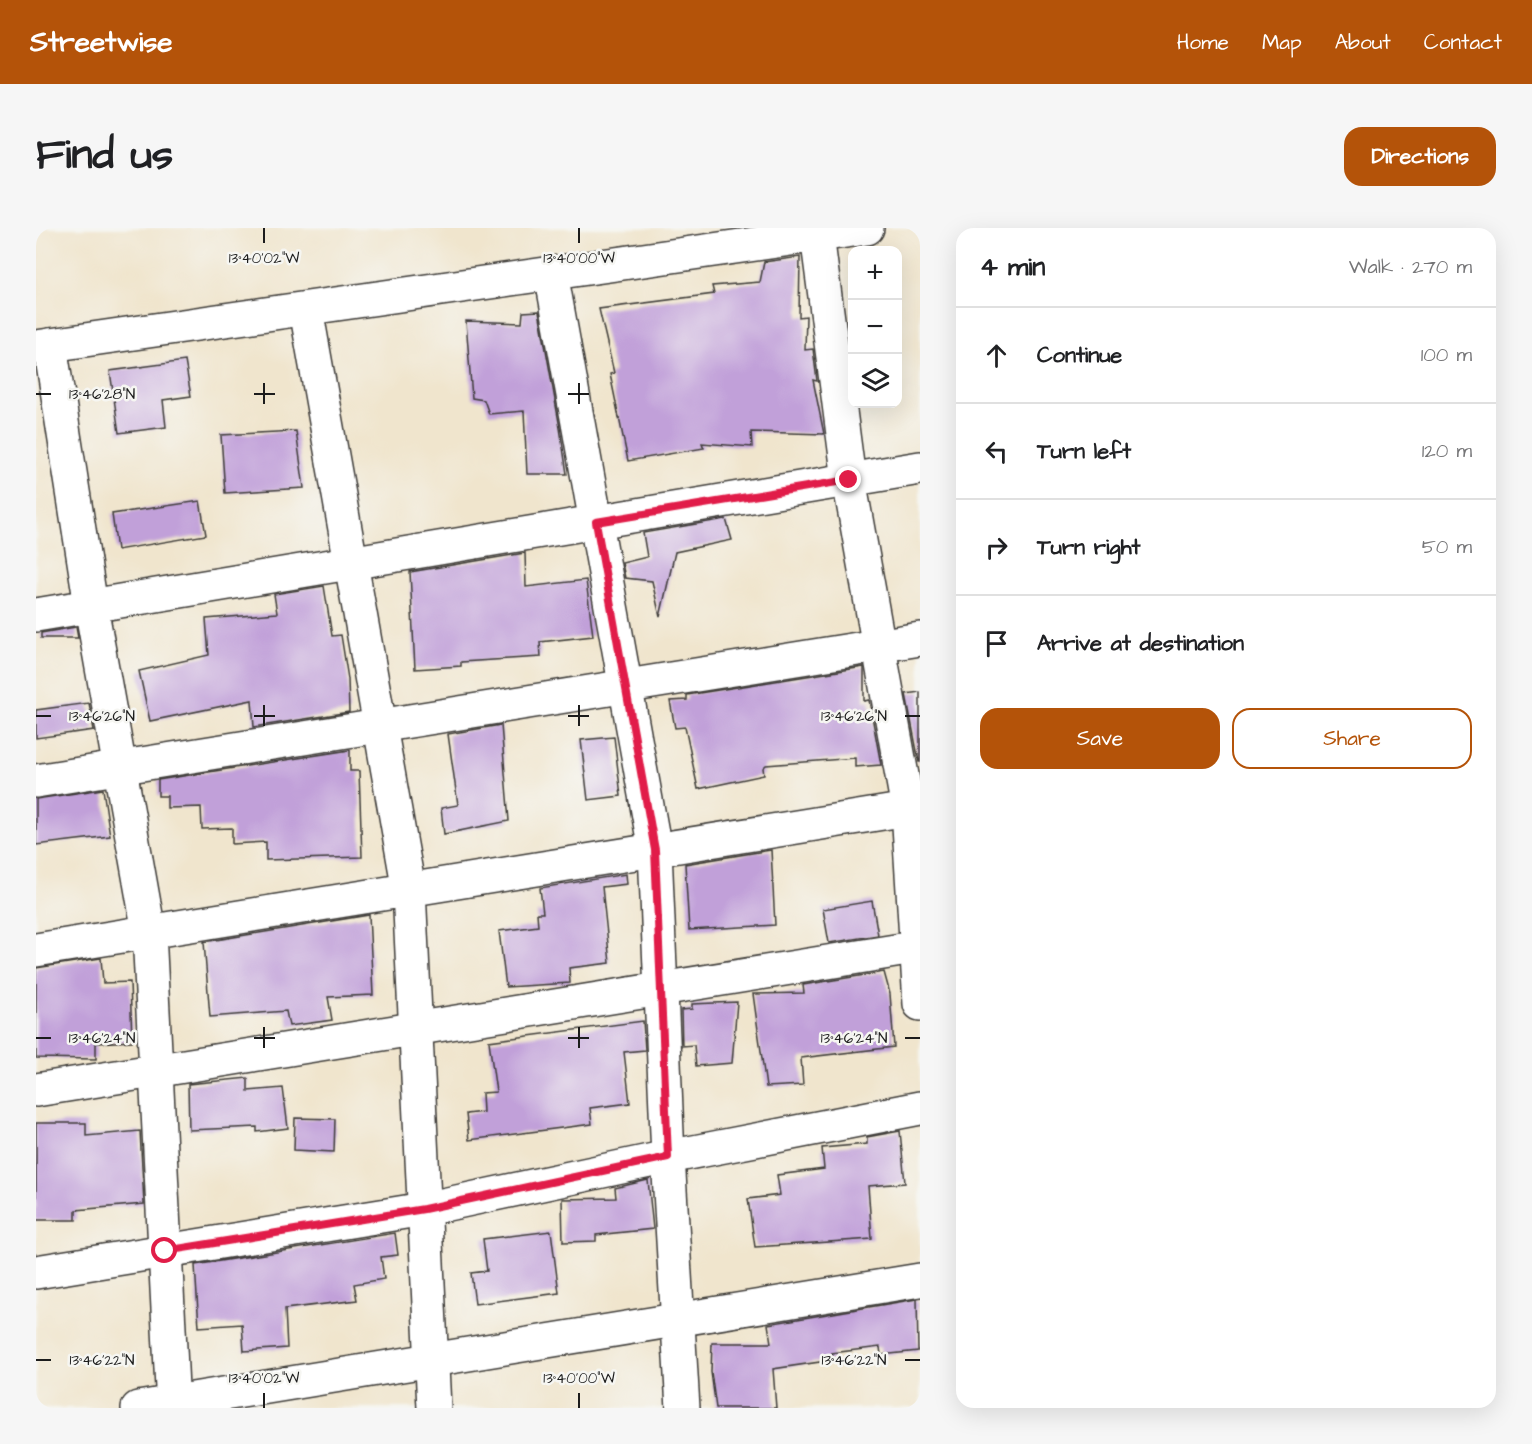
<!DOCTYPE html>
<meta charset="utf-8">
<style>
body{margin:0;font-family:"Architects Daughter",sans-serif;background:#f6f6f6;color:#202124}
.controls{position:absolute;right:18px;top:18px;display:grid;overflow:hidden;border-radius:12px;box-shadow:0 6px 24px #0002}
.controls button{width:54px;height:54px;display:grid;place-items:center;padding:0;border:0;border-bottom:2px solid #e0e0e0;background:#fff;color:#202124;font:30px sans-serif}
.stop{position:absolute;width:18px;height:18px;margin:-14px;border:4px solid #e11d48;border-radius:50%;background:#fff}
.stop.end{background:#e11d48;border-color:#fff;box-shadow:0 2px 6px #0008}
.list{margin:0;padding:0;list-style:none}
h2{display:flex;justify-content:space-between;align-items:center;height:78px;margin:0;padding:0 24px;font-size:26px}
h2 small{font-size:20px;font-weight:400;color:#757577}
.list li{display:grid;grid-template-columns:39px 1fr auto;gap:18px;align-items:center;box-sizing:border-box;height:96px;padding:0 24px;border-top:2px solid #e0e0e0}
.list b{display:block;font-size:22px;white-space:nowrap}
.list em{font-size:20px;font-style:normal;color:#757577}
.actions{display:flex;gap:12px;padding:18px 24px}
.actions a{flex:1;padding:14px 0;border:2px solid #b45309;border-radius:18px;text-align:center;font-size:21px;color:#b45309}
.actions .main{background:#b45309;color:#fff}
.icon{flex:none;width:33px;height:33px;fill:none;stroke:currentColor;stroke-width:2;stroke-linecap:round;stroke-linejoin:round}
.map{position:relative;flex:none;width:884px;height:1180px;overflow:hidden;border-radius:18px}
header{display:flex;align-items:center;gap:36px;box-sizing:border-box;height:84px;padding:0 30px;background:#b45309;color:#fff}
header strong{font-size:28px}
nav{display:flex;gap:33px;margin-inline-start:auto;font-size:21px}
.intro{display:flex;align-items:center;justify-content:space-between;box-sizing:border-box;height:144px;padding:0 36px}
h1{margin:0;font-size:42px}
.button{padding:15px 27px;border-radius:18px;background:#b45309;color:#fff;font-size:21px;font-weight:700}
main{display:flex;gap:36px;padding:0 36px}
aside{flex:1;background:#fff;border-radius:18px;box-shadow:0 6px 24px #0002}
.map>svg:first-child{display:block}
</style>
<header>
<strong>Streetwise</strong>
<nav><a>Home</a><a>Map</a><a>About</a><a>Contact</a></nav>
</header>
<div class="intro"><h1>Find us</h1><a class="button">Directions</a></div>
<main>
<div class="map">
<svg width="884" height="1180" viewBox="0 0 884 1180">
<rect width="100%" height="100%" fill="#f6f6f2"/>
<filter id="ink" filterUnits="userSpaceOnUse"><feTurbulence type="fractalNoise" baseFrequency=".0167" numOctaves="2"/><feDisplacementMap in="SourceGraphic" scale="12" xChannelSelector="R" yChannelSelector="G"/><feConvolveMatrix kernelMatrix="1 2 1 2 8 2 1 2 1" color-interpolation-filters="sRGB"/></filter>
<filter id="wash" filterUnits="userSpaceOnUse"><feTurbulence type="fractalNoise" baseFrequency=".008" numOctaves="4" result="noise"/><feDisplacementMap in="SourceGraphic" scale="24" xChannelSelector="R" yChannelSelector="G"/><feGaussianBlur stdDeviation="1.35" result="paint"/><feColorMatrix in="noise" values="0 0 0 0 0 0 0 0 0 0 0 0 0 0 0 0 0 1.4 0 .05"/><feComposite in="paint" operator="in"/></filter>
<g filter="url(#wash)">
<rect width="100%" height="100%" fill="#f0e5cd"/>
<g id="blocks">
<g fill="#c1a0d9">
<path d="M764 29 763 89 770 88 769 122 777 121 781 153 777 152 788 206 715 204 716 219 666 215 668 220 592 233 574 146 578 145 563 81 678 66 676 58 724 54 728 34Z"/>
<path d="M503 83 524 200 531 246H491L488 183 453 186 448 172 436 170 430 93 486 95 487 84Z"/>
<path d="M149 133 155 168 127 172 130 199 83 205 74 143Z"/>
<path d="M260 203 268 260 189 265 185 207Z"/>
<path d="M164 273 170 307 81 322 76 286Z"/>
<path d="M690 291 696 312 639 324 624 389 616 353 589 350 586 335 611 329 607 305Z"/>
<path d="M489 325 490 359 550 352 557 408 504 414 505 429 425 434V438L379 441 374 344Z"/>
<path d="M288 358 296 408 305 407 312 451 313 484 218 499 216 472 114 493 103 443 173 427 170 391 241 385 238 366Z"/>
<path d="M40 399 42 410H5V405Z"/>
<path d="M828 439V473L833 472 845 537 819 539V530L730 537 727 540 728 547 662 561 649 499 639 500 634 473 651 472V467Z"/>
<path d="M884 464V534H883L870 466Z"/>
<path d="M53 475 58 502 0 510V482Z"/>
<path d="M465 497 473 593 408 606 405 580 422 577 412 506Z"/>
<path d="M578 509 585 568 552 572 545 512Z"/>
<path d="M314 522V543H323L326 629 230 632V614L196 616V600L166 601 165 579 131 580V568H122V552Z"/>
<path d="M67 561 74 608 0 617V571Z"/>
<path d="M735 622 739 697 653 702 649 636Z"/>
<path d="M590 646 591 656 566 659 574 735 533 740 534 755 470 759 463 703 502 698 501 685H507L504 660Z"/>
<path d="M836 673 842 707 793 715 787 681Z"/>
<path d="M333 687 337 767 292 769 296 792 253 798 250 783 174 789 168 714Z"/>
<path d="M65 730 67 755 94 754 96 813 60 815V831L0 830V740Z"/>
<path d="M848 744 854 766 858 819 765 830 767 857 730 859 717 766 768 765 767 757Z"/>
<path d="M701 774 696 835 660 838 658 817 646 818 645 782 656 781V776Z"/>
<path d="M607 793 609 822 588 824 594 875 554 880 556 896 433 912 430 886 447 884 446 865 460 864 453 813Z"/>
<path d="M212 850V863L247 860 252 900 221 904V899L153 902 152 856Z"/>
<path d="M259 890 299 891 298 924 258 922Z"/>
<path d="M0 895H50V908L104 903 108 976 40 982V992H0Z"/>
<path d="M864 903 869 955 832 958 836 1011 719 1019 712 971 744 967 741 947 788 941 786 920 831 916V909Z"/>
<path d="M612 952 617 1001 560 1007V1013L527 1014 526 971 580 970 579 960Z"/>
<path d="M515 1003 523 1065 439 1076 435 1045 451 1043 447 1011Z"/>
<path d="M359 1005 362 1027 345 1029 348 1051 318 1056 321 1072 249 1081 251 1120 208 1123 206 1096 163 1099 159 1037Z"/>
<path d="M881 1071 882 1123 845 1127 844 1119 796 1125 797 1132 737 1141 740 1180H680L675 1144 676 1115H735L732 1096Z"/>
</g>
</g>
</g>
<g filter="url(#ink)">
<use href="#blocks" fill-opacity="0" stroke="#3c3a37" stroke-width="1.5"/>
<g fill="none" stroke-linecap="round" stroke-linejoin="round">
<g stroke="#3c3a37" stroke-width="36">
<g id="minor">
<path d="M781 7 813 252 872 581 884 776"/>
<path d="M515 45 619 622 632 929 647 1180"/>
<path d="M270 81 373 662 398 1180"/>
<path d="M14 117 55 378 113 704 137 1180"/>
<path d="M0 119 831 0"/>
<path d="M0 387 884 240"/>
<path d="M0 553 884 411"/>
<path d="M0 722 884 579"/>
<path d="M0 862 884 719"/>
<path d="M0 1044 388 981 632 929 884 880"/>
<path d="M102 1180 884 1052"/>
</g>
</g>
<use href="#minor" stroke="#fff" stroke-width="33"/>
</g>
</g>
<g fill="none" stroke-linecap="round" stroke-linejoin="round" filter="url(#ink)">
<path stroke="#e11d48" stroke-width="8" d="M129 1023 388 981 632 929 619 622 560 294 813 252"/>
</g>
<path fill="none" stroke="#1c1c1c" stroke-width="2" d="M228 0V15M543 0V15M228 155V176M543 155V176M0 166H15M218 166H239M532 166H553M228 477V498M543 477V498M0 488H15M218 488H239M532 488H553M869 488H884M228 799V820M543 799V820M0 810H15M218 810H239M532 810H553M869 810H884M0 1132H15M869 1132H884M228 1165V1180M543 1165V1180"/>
<g font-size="15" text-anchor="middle" fill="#1c1c1c" stroke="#f6f6f2" stroke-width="5" stroke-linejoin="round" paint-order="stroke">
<text x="228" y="35">13°40'02"W</text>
<text x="543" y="35">13°40'00"W</text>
<text x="66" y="171">13°46'28"N</text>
<text x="66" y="493">13°46'26"N</text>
<text x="818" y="493">13°46'26"N</text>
<text x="66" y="815">13°46'24"N</text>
<text x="818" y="815">13°46'24"N</text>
<text x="66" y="1137">13°46'22"N</text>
<text x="818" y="1137">13°46'22"N</text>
<text x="228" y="1155">13°40'02"W</text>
<text x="543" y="1155">13°40'00"W</text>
</g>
</svg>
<div class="controls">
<button>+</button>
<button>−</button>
<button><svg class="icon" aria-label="layers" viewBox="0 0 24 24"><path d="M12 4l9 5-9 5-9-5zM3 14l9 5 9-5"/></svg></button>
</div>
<div class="stop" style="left:129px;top:1023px"></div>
<div class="stop end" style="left:813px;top:252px"></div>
</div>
<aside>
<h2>4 min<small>Walk · 270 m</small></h2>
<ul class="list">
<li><svg class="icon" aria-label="ahead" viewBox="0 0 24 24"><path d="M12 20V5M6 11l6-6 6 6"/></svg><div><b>Continue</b></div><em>100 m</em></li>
<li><svg class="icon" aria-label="left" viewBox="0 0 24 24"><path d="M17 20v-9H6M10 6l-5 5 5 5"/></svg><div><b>Turn left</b></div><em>120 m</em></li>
<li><svg class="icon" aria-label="right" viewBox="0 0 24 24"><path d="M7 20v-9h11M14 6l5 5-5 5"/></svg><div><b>Turn right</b></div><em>50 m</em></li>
<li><svg class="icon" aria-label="arrive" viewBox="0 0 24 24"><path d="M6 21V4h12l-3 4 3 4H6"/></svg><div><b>Arrive at destination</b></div></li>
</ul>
<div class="actions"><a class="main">Save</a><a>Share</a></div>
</aside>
</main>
